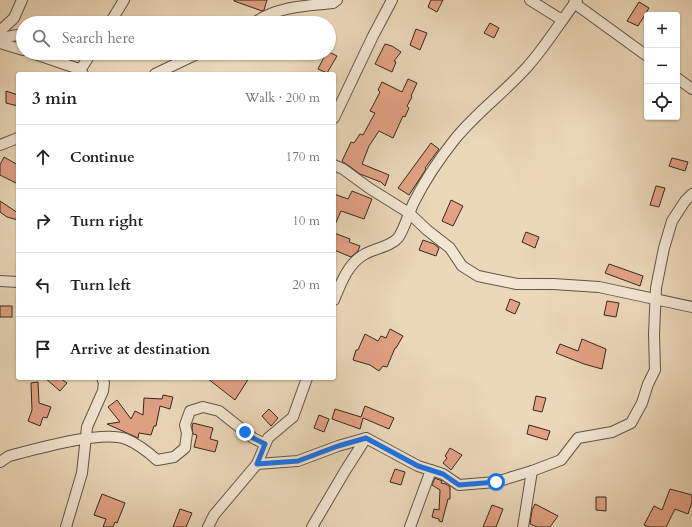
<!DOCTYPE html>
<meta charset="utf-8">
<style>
body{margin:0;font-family:Cardo,serif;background:#f6f6f6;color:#202124}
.controls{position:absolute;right:12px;top:12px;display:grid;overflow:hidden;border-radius:4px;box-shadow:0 1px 3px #0004}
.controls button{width:36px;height:36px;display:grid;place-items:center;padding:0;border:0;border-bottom:1px solid #e0e0e0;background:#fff;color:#202124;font:20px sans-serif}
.stop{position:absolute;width:12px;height:12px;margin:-9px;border:3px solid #1a73e8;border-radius:50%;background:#fff}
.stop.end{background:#1a73e8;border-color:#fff;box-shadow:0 1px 4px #0008}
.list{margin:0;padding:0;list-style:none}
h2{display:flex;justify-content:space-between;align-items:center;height:52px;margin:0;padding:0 16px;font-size:17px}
h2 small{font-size:13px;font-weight:400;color:#757577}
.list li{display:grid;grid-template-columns:26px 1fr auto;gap:12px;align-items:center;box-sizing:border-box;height:64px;padding:0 16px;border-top:1px solid #e0e0e0}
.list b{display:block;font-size:15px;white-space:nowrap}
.list em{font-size:13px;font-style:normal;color:#757577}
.icon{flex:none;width:22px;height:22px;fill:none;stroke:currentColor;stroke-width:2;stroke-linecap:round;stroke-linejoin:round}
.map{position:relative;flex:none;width:692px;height:527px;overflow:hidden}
.search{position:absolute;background:#fff;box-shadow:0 1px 3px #0004;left:16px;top:16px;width:320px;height:44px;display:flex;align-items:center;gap:10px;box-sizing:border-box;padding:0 14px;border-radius:22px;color:#757577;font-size:15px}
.panel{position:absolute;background:#fff;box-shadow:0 1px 3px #0004;left:16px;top:72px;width:320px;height:308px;border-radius:4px}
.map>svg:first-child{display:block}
</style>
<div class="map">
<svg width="692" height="527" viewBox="0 0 692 527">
<rect width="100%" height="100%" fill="#ebd8b9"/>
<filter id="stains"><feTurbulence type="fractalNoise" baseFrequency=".005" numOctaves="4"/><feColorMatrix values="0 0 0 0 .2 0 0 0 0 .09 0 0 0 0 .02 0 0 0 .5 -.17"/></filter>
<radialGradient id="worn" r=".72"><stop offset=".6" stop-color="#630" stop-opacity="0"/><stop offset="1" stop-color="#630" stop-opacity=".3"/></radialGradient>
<g fill="#e3a285" stroke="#33291f">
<path d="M234 0H267L264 10 262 11 234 1Z"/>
<path d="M431 0H443L437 12 428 7Z"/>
<path d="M639 2 649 8 638 26 627 21Z"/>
<path d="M490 23 499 28 494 38 484 33Z"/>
<path d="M416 29 427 33 420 50 410 45Z"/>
<path d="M385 44 392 46 401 52 394 61 396 62 392 72 375 64Z"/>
<path d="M329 52 337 56 327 73 318 69 326 53H329Z"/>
<path d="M408 79 417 83 411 96 412 97 407 106 409 108 405 117 403 116 393 138 379 131 369 146 362 164 389 175 385 186 381 182 360 174 342 161 351 142 354 143 360 134 363 135 375 113 370 111 380 92 378 90 382 82 402 92Z"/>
<path d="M6 91 18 95V106L6 103Z"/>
<path d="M431 143 439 149 425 168 426 169 409 195 398 188Z"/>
<path d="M4 157 18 165V184L0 175V165Z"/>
<path d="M672 158 688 162 685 171 669 166Z"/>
<path d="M656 186 665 188 659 207 650 205Z"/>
<path d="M352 191 372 199 364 219 341 211 334 227V194L348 199Z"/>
<path d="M451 200 463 206 453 226 442 221Z"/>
<path d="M0 201 18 213V220L7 217 0 212Z"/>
<path d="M526 232 539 237 535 248 522 242Z"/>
<path d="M334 233 350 239 349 242 360 246 358 251 351 257 334 250Z"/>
<path d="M423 240 434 244 439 248 436 256 419 250Z"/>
<path d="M609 264 643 276 640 286 605 273Z"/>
<path d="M510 299 520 303 515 314 506 310Z"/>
<path d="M607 301 619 303 616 317 604 315Z"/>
<rect x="0" y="306" width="12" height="11"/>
<path d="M390 329 403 336 396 348H395L387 367 383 366 379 371 370 365 353 360 356 350H358L365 334 378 341 381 336 386 338Z"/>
<path d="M582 339 606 349 602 369 584 364 556 353 560 344 578 351Z"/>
<path d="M45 378H60L67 383 60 391Z"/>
<path d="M207 378H249L235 400Z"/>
<path d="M38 382 39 403 51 407 47 418 43 417 40 426 28 421 32 410 31 383Z"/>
<path d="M163 395 173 397 170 409 160 406 156 426H154L151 435 139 433 138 438 107 424 120 422 108 407 117 400 131 419 135 411 143 415 144 398 162 399Z"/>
<path d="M536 396 546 398 542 412 533 410Z"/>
<path d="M365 406 394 418 389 429 363 418 360 429 332 419 335 409 361 417Z"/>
<path d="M269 409 278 418 271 426 262 416Z"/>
<path d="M319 415 329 419 324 432 314 428Z"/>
<path d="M193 423 213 428 210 439 218 441 215 452 194 447 197 435 193 434 192 427Z"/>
<path d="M529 425 550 431 547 440 527 434Z"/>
<path d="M450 448 462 455 451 470 443 463 447 458 445 456Z"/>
<path d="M395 469 405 472 401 485 390 482Z"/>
<path d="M435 478 442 481 441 483 446 484 450 487V499H448L442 522 439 521V519L432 517 434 509 439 510 440 490 432 485Z"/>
<path d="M670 489 692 495V502L688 514 675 509 666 527H649L644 525 654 506 662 510Z"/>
<path d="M102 494 125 503 117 523 115 522 113 527H103L106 519 94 515Z"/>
<path d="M596 497H606V511L596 510Z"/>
<path d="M535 504 558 516 550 527H537L530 524 532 510Z"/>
<path d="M492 505 503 509 496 527H483Z"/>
<path d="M180 509 192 513 186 527H173Z"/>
</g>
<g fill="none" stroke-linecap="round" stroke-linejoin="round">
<g stroke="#615546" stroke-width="12">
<g id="street">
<path d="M530 0 562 20"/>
<path d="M574 3 647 56"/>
<path d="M110 23 124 0"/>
<path d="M254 23C277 6 306 6 333 3L337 0"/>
<path d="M0 31 14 18 22 0"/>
<path d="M0 38 23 34"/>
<path d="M0 43 23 50"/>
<path d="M32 53 79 69V72L83 74"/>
<path d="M79 72 91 53"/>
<path d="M155 74 199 53"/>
<path d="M677 78 692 89"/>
<path d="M334 118 373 36 392 0"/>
<path d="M0 145 18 138"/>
<path d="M334 165 343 169 369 188 409 213 427 230 450 248 462 266 478 276 517 284H553L599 287 692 307"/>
<path d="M0 281 18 282"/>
<path d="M334 300C341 283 348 263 365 254 375 248 390 247 398 238 404 230 409 212 414 202 425 180 440 158 455 139 477 112 505 92 528 66 545 47 561 21 577 0"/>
<path d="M0 462 9 456C36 449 101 430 126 439 138 444 147 451 157 460L174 457 185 448 187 433 185 425 190 411 203 407 219 411 253 438 265 444"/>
<path d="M257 464 298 461 338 446 366 438 418 466 443 474 459 485 496 482 532 471 561 460 578 438 612 432 631 423 642 403 648 384 655 370 654 334 656 288 664 248 672 221 685 201 692 194"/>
<path d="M66 527 82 473 87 427 103 391 104 383 102 378"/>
<path d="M208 527 214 515 257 464 268 438 293 417 307 378"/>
<path d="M312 527 345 471 366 438"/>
<path d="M410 527 431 470"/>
<path d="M523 527 532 471"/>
</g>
</g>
<use href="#street" stroke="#f2e6d2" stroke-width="10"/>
</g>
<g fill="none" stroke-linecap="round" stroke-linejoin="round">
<path stroke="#1a73e8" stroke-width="5" d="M245 432 253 438 265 444 257 464 298 461 338 446 366 438 418 466 443 474 459 485 496 482"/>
</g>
<rect width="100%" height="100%" filter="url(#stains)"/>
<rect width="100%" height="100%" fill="url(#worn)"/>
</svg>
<div class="controls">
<button>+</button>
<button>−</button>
<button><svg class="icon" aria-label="locate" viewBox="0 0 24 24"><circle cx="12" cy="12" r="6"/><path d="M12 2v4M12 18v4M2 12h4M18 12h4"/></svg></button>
</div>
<div class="stop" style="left:496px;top:482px"></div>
<div class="stop end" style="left:245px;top:432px"></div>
<div class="search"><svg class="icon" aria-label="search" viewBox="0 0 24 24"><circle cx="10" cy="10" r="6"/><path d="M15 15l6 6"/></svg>Search here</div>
<section class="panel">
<h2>3 min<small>Walk · 200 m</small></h2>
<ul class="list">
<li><svg class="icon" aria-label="ahead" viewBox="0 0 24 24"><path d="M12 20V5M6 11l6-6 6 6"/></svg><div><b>Continue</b></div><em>170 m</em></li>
<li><svg class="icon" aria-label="right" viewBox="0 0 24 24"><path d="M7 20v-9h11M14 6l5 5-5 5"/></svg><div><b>Turn right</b></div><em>10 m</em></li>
<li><svg class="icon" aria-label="left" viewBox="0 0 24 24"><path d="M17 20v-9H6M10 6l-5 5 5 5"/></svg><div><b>Turn left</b></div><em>20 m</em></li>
<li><svg class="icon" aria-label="arrive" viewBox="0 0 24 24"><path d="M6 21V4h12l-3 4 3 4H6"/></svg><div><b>Arrive at destination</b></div></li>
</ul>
</section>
</div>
